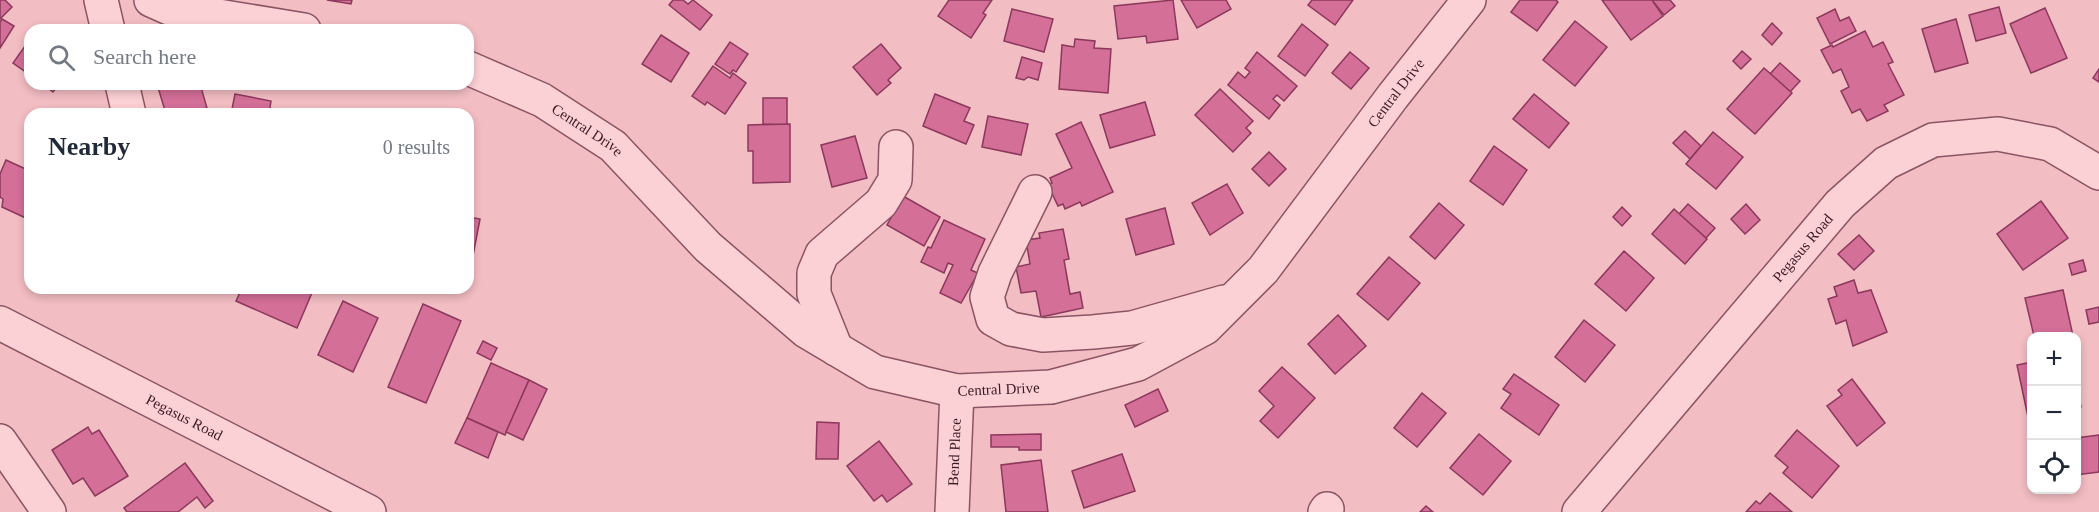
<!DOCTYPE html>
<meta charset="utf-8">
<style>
body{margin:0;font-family:"Times New Roman",serif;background:#f6f6f7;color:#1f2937}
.controls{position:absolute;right:18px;bottom:18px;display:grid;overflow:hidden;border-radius:12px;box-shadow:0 3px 9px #0003}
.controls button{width:54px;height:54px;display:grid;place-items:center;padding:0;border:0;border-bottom:2px solid #e0e1e3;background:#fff;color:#1f2937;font:30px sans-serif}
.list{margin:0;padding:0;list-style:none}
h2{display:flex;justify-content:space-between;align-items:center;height:78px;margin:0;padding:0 24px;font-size:26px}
h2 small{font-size:20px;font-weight:400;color:#747a83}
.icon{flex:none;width:33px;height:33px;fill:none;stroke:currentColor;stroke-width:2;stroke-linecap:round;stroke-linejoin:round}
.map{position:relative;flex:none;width:2099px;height:512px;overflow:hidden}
.search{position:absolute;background:#fff;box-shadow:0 3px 9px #0003;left:24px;top:24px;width:450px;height:66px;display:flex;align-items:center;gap:15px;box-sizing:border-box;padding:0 21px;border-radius:18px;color:#747a83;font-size:22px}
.panel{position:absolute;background:#fff;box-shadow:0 3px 9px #0003;left:24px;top:108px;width:450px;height:186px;border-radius:18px}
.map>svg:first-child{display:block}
</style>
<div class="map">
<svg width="2099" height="512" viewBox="0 0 2099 512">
<rect width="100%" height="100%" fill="#f2bdc3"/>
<g fill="#d46f98" stroke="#8c385c" stroke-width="1.5">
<path d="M0 0H5L12 7 0 19Z"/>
<path d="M327 0H352L351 4Z"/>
<path d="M673 0H683L688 4 693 0 712 15 700 30 669 5Z"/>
<path d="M949 0H992L983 13 986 15 971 38 938 16Z"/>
<path d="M1173 0 1178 39 1147 43 1146 36 1118 39 1114 6Z"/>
<path d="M1181 0H1226L1231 9 1197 28Z"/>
<path d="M1312 0H1353L1335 25 1308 5Z"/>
<path d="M1520 0H1556L1558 2 1537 31 1511 12Z"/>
<path d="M1602 0H1652L1663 16 1631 40Z"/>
<path d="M1652 0H1670L1675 6 1664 15Z"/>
<path d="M1999 7 2006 33 1976 41 1969 15Z"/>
<path d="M2045 8 2067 58 2031 73 2010 24Z"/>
<path d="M1012 9 1053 19 1044 52 1004 41Z"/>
<path d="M1835 9 1840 21 1849 17 1856 31 1830 44 1817 18Z"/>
<path d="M2 19 14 26 0 48V22Z"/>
<path d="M1956 19 1968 63 1935 72 1922 29Z"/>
<path d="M1575 21 1607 47 1575 86 1543 60Z"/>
<path d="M1772 23 1782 33 1772 45 1762 35Z"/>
<path d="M1302 24 1328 45 1305 76 1278 56Z"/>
<path d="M1865 31 1873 47 1883 42 1893 62 1888 64 1904 95 1884 105 1888 111 1867 121 1860 109 1852 113 1841 91 1849 87 1841 69 1833 73 1821 50 1832 45 1833 47Z"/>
<path d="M661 35 689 53 671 82 642 64Z"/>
<path d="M30 39V75L13 63Z"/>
<path d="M1075 39 1095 41 1094 48 1111 49 1108 93 1059 89 1062 45 1074 47Z"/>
<path d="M730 42 748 54 736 72 733 70 730 74 715 64Z"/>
<path d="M881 44 901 68 888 80 891 83 877 95 853 67Z"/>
<path d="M1742 51 1751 59 1741 69 1733 61Z"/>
<path d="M1257 52 1297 86 1284 101 1277 95 1273 99 1280 105 1269 119 1228 85 1238 72 1245 78 1250 72 1245 68Z"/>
<path d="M1350 52 1369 68 1351 89 1332 73Z"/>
<path d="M1022 57 1042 63 1038 80 1028 77 1024 80 1016 78Z"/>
<path d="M1780 63 1800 81 1790 92 1770 74Z"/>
<path d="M713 66 730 78 733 73 746 83 725 114 707 102 705 105 692 96Z"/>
<path d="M1764 68 1792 93 1755 134 1727 109Z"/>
<path d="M2099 69V82L2093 78Z"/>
<path d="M43 84H59L53 92Z"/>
<path d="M157 84H200L207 108 187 114H166Z"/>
<path d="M1220 89 1253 121 1246 128 1251 133 1233 152 1195 115Z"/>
<path d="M235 94 271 101 269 114H231Z"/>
<path d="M935 94 970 108 964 121 974 125 966 144 923 126Z"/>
<path d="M1534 94 1569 123 1549 148 1513 119Z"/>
<path d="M763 98H787V125L763 124Z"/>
<path d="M1145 102 1155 135 1110 148 1100 115Z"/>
<path d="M988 116 1028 124 1021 155 982 147Z"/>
<path d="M1081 122 1113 192 1082 206 1080 202 1065 209 1063 204 1058 206 1048 185 1052 183 1050 178 1072 168 1056 134Z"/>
<path d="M790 124V182L753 183V151H748V125Z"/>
<path d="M1685 131 1701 146 1690 159 1673 143Z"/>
<path d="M1713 132 1743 157 1716 189 1686 164Z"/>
<path d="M855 136 867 178 832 187 821 145Z"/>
<path d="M1494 146 1527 170 1503 205 1470 181Z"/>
<path d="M1269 152 1286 169 1269 186 1252 169Z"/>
<path d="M6 160 30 171V220L2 207 3 199 0 197V174Z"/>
<path d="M1227 184 1243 213 1210 235 1192 203Z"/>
<path d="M903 196 940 217 924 246 887 225Z"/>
<path d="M2041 201 2068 238 2023 270 1997 234Z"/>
<path d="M1439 203 1464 225 1435 259 1410 237Z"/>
<path d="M1688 204 1715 228 1706 238 1679 214Z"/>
<path d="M1746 204 1760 220 1745 234 1731 219Z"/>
<path d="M468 205H471L469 217 480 219 471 266H468Z"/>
<path d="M1622 207 1631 216 1622 226 1613 217Z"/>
<path d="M1165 208 1174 244 1136 255 1126 219Z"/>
<path d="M1674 209 1707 239 1685 264 1652 234Z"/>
<path d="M944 220 985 239 971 270 978 273 961 303 940 293 953 265 948 263 944 273 921 262 928 247 931 248Z"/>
<path d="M1063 229 1069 259 1064 260 1070 294 1080 292 1083 308 1041 317 1036 291 1021 293 1016 267 1030 264 1026 240 1040 238 1039 233Z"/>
<path d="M1859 235 1874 251 1854 270 1838 254Z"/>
<path d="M1624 251 1654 278 1626 311 1595 284Z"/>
<path d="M1389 257 1420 283 1388 320 1357 294Z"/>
<path d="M2083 260 2086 271 2072 275 2069 264Z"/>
<path d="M1854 280 1858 293 1871 290 1887 332 1853 346 1846 320 1836 324 1828 299 1837 296 1834 287Z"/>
<path d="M242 288H314L297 328 236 301Z"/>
<path d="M2063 290 2073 336H2034L2025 298Z"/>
<path d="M343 301 378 318 353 372 318 355Z"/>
<path d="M423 304 461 321 426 403 388 387Z"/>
<path d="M2099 307V322L2089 324 2086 310Z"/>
<path d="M1338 315 1366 346 1335 374 1308 344Z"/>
<path d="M1584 320 1615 345 1585 382 1555 357Z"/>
<path d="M483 341 497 348 491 360 477 353Z"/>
<path d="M2032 362V417H2028L2017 365Z"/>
<path d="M491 363 529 380 505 435 467 418Z"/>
<path d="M1282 367 1315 398 1278 438 1260 421 1274 406 1259 391Z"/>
<path d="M1514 374 1559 405 1539 435 1501 408 1511 394 1503 389Z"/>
<path d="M1852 379 1885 423 1857 446 1827 406 1842 395 1838 390Z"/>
<path d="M529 380 547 389 523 440 506 432Z"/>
<path d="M2076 388 2081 407 2076 408Z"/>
<path d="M1158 389 1168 411 1135 427 1125 405Z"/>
<path d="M1422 393 1446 413 1417 447 1394 428Z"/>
<path d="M467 418 498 432 488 458 455 443Z"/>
<path d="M817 422 839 423 838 459H816Z"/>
<path d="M88 427 92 434 99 430 128 476 95 496 83 478 73 484 52 450Z"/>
<path d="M1797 430 1839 466 1812 498 1783 473 1788 467 1775 456Z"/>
<path d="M1041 434V450H1019V447H991V435Z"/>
<path d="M1479 434 1511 461 1483 495 1450 468Z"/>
<path d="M2099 435V472L2076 475V438Z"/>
<path d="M879 441 912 484 887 502 882 495 874 501 847 466Z"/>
<path d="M1122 454 1135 491 1084 508 1072 471Z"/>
<path d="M1041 460 1048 512H1006L1001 465Z"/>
<path d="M185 463 213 501 205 508 197 497 178 512H127L124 508Z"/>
<path d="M1770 493 1792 512H1746L1756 501 1760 504Z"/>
<path d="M1426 506 1433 512H1420Z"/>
</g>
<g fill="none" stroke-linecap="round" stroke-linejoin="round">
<g stroke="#8b5464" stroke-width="36">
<g id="minor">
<path d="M101 0 108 30"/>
<path d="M151 0 169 8 304 30"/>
<path id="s1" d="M468 68 542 100 613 146 708 247 806 331 875 372 957 391 1051 387 1138 364 1205 328 1263 270 1393 96 1469 0"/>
<path d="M122 84 129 114"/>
<path d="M1035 192 995 273 987 297 993 319 1011 329 1043 335 1093 332 1132 328 1224 302"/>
<path id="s2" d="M0 323 369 512"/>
<path d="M836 349 814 294V273L822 254 881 203 895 180 896 147"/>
<path d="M0 441 49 512"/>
<path id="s3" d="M952 512 957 391"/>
<path d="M1325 512 1327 509"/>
<path id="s4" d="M1579 512 1840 204 1886 163 1933 140 1998 134 2050 144 2099 173"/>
</g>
</g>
<use href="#minor" stroke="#fcd1d6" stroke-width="33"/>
</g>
<g text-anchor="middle" stroke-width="4.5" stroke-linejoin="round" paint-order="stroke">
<g font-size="15" fill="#391b25" stroke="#f8cdd2">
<text dy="5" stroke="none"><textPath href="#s1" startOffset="1161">Central Drive</textPath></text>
<text dy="5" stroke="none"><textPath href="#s1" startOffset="135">Central Drive</textPath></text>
<text dy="5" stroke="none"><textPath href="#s4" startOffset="346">Pegasus Road</textPath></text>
<text dy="5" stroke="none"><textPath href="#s1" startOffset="639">Central Drive</textPath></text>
<text dy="5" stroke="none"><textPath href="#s2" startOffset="207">Pegasus Road</textPath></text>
<text dy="5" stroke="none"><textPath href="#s3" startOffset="60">Bend Place</textPath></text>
</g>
</g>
</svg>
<div class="controls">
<button>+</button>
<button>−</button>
<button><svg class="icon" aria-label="locate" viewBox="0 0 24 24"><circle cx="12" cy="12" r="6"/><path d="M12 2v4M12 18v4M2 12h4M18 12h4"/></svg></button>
</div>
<div class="search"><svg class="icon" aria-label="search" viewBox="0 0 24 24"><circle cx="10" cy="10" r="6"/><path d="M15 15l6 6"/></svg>Search here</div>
<section class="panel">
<h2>Nearby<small>0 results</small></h2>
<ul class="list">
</ul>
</section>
</div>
